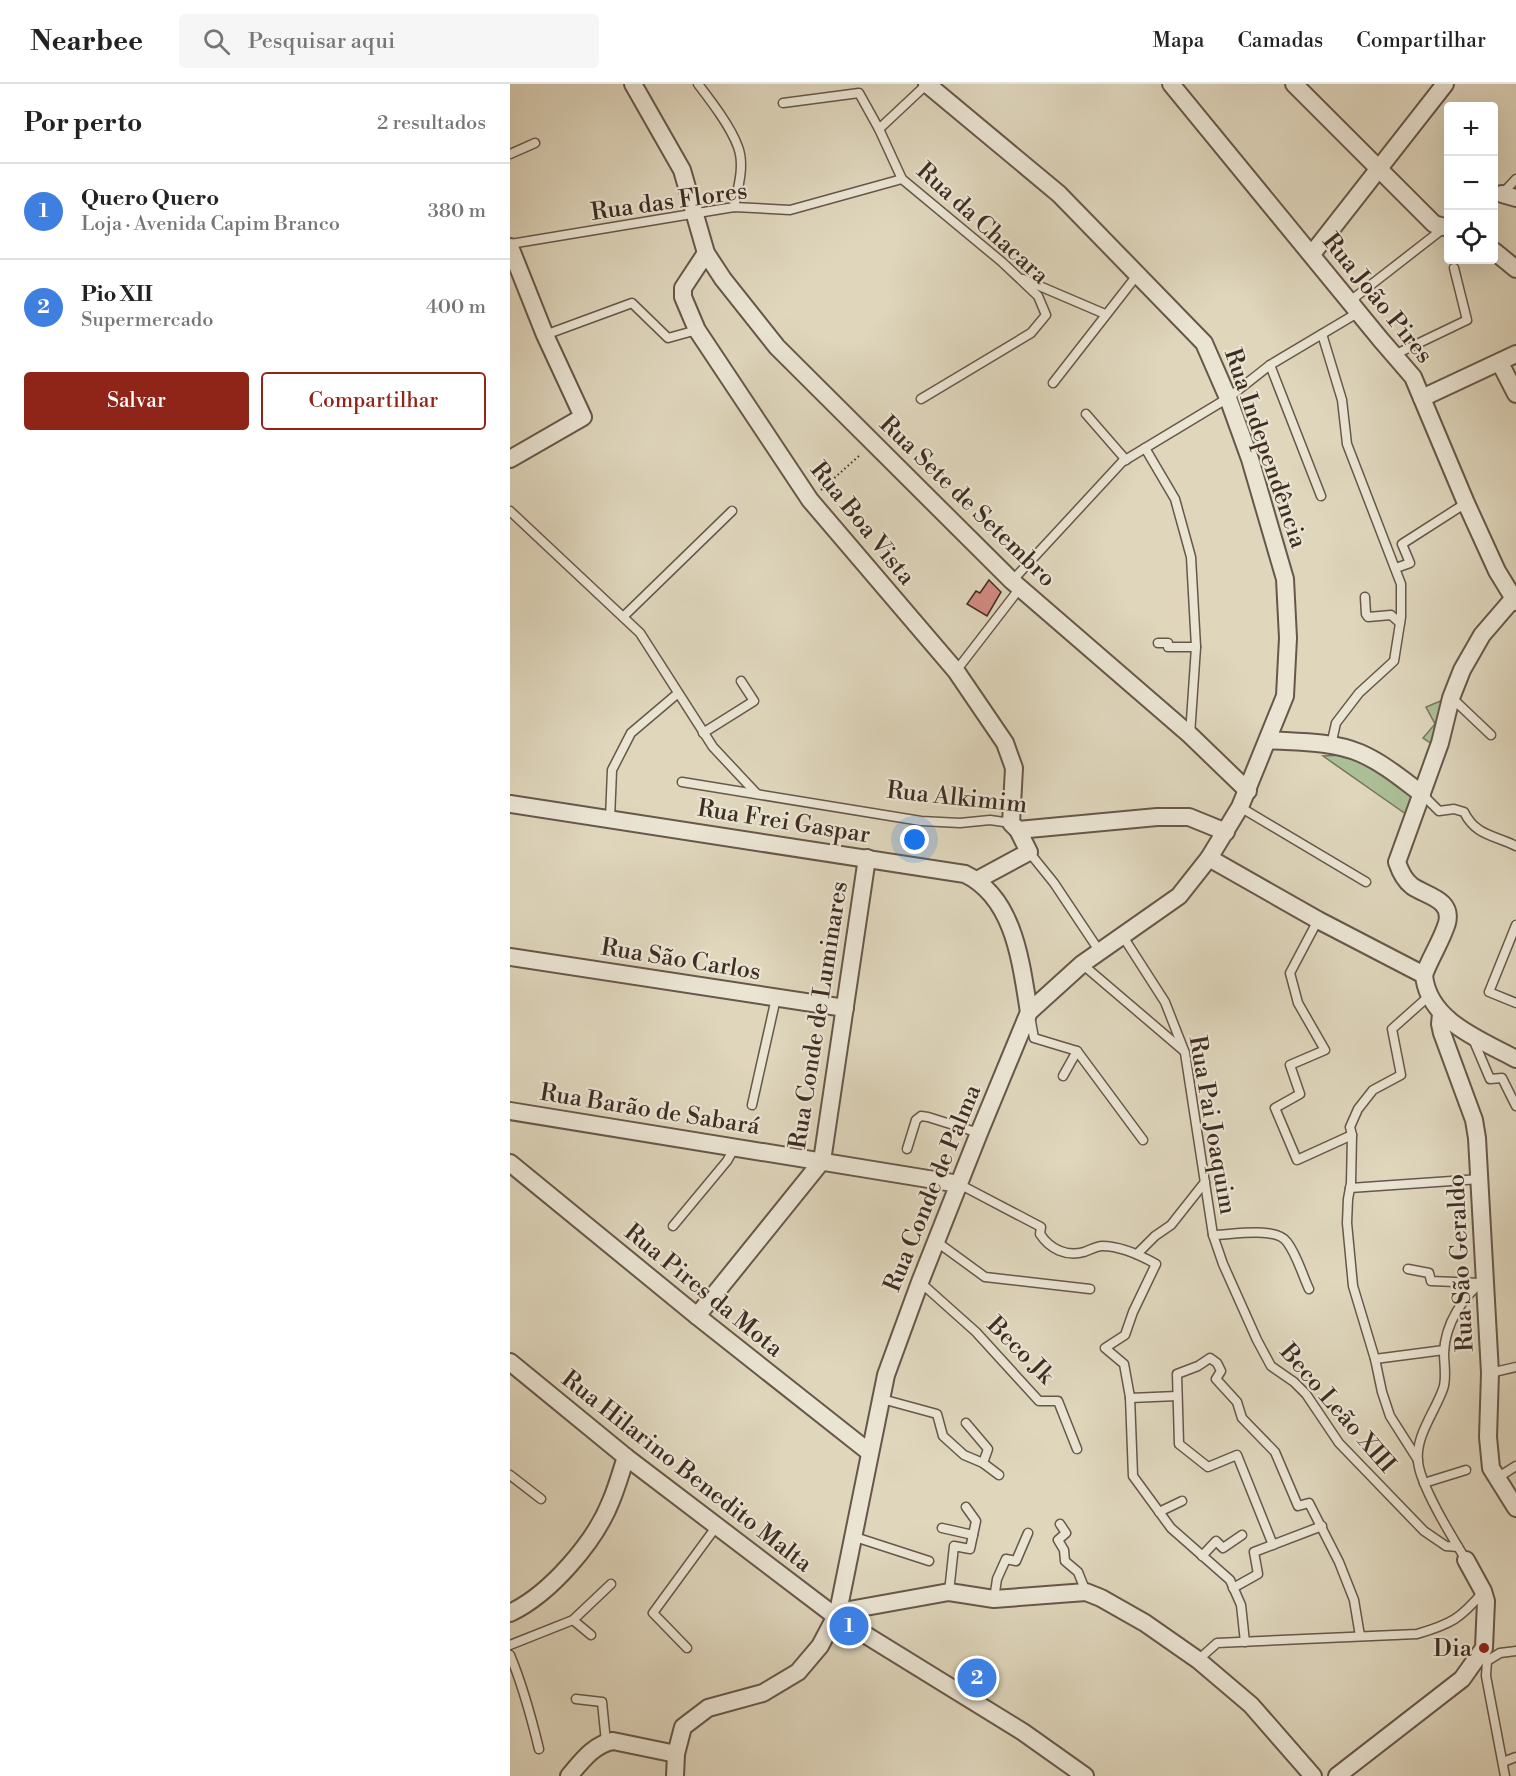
<!DOCTYPE html>
<html lang="pt">
<meta charset="utf-8">
<style>
body{margin:0;font-family:"Libre Bodoni",serif;background:#f6f6f6;color:#222}
.controls{position:absolute;right:18px;top:18px;display:grid;overflow:hidden;border-radius:6px;box-shadow:0 6px 24px #0002}
.controls button{width:54px;height:54px;display:grid;place-items:center;padding:0;border:0;border-bottom:2px solid #e0e0e0;background:#fff;color:#222;font:30px sans-serif}
.you{position:absolute;left:405px;top:756px;width:21px;height:21px;margin:-15px;border:4px solid #fff;border-radius:50%;background:#1a73e8;box-shadow:0 0 0 9px #1a73e833}
.badge{display:grid;place-items:center;width:39px;height:39px;border-radius:50%;background:#8f2418;color:#fff;font-size:20px;font-weight:700}
.pin{position:absolute;translate:-50% -50%;border:3px solid #fff;box-shadow:0 2px 6px #0006}
.list{margin:0;padding:0;list-style:none}
h2{display:flex;justify-content:space-between;align-items:center;height:78px;margin:0;padding:0 24px;font-size:26px}
h2 small{font-size:20px;font-weight:400;color:#767676}
.list li{display:grid;grid-template-columns:39px 1fr auto;gap:18px;align-items:center;box-sizing:border-box;height:96px;padding:0 24px;border-top:2px solid #e0e0e0}
.list b{display:block;font-size:22px;white-space:nowrap}
.list p{margin:0;font-size:20px;white-space:nowrap;color:#767676}
.list em{font-size:20px;font-style:normal;color:#767676}
.actions{display:flex;gap:12px;padding:18px 24px}
.actions a{flex:1;padding:14px 0;border:2px solid #8f2418;border-radius:6px;text-align:center;font-size:21px;color:#8f2418}
.actions .main{background:#8f2418;color:#fff}
.icon{flex:none;width:33px;height:33px;fill:none;stroke:currentColor;stroke-width:2;stroke-linecap:round;stroke-linejoin:round}
.map{position:relative;flex:none;width:1006px;height:1692px;overflow:hidden}
header{display:flex;align-items:center;gap:36px;box-sizing:border-box;height:84px;padding:0 30px;background:#fff;border-bottom:2px solid #e0e0e0}
header strong{font-size:28px}
nav{display:flex;gap:33px;margin-inline-start:auto;font-size:21px}
.search{width:420px;height:54px;background:#f6f6f6;display:flex;align-items:center;gap:15px;box-sizing:border-box;padding:0 21px;border-radius:6px;color:#767676;font-size:22px}
main{display:flex}
aside{flex:1;background:#fff}
.map>svg:first-child{display:block}
</style>
<header>
<strong>Nearbee</strong>
<div class="search"><svg class="icon" aria-label="search" viewBox="0 0 24 24"><circle cx="10" cy="10" r="6"/><path d="M15 15l6 6"/></svg>Pesquisar aqui</div>
<nav><a>Mapa</a><a>Camadas</a><a>Compartilhar</a></nav>
</header>
<main>
<aside>
<h2>Por perto<small>2 resultados</small></h2>
<ul class="list">
<li><span class="badge" style="background:#3f7fe0">1</span><div><b>Quero Quero</b><p>Loja · Avenida Capim Branco</p></div><em>380 m</em></li>
<li><span class="badge" style="background:#3f7fe0">2</span><div><b>Pio XII</b><p>Supermercado</p></div><em>400 m</em></li>
</ul>
<div class="actions"><a class="main">Salvar</a><a>Compartilhar</a></div>
</aside>
<div class="map">
<svg width="1006" height="1692" viewBox="0 0 1006 1692">
<rect width="100%" height="100%" fill="#dfd6bc"/>
<filter id="stains"><feTurbulence type="fractalNoise" baseFrequency=".00333" numOctaves="4"/><feColorMatrix values="0 0 0 0 .2 0 0 0 0 .09 0 0 0 0 .02 0 0 0 .5 -.17"/></filter>
<radialGradient id="worn" r=".72"><stop offset=".6" stop-color="#630" stop-opacity="0"/><stop offset="1" stop-color="#630" stop-opacity=".3"/></radialGradient>
<g fill="#abbf96" stroke="#75765c" stroke-width="1.5">
<path d="M935 615 925 662 913 654 925 640 916 623Z"/>
<path d="M832 671 872 688 908 717 900 733 813 672Z"/>
</g>
<path fill="#d38b82" stroke="#3f2d23" stroke-width="1.5" d="M479 496 491 508 477 532 457 520 466 507 470 509Z"/>
<g fill="none" stroke-linecap="round" stroke-linejoin="round">
<g stroke="#675749" stroke-width="11">
<g id="service">
<path d="M188 0C201 17 221 43 228 63 235 81 228 104 224 123"/>
<path d="M273 19 349 9 369 45 392 95 492 178 528 212 536 231 521 249 411 315"/>
<path d="M369 45 417 0"/>
<path d="M0 70 25 59"/>
<path d="M984 114 992 110 1006 95"/>
<path d="M0 160 224 123 280 126 392 95"/>
<path d="M513 195 595 230"/>
<path d="M812 250 832 316 837 360 891 500V533L884 577 849 609 826 639 821 661"/>
<path d="M35 251 122 219 158 254 187 246"/>
<path d="M884 271 957 236 944 184"/>
<path d="M760 281 811 412"/>
<path d="M543 299 628 190"/>
<path d="M576 330 616 376"/>
<path d="M635 364 665 415 681 473 686 563 680 651"/>
<path d="M0 427 130 549 203 663 247 710"/>
<path d="M886 484 900 479 892 460 956 419"/>
<path d="M502 497 612 378 718 314 760 281 849 228 844 214 934 144"/>
<path d="M855 513 856 530 858 533 881 531 890 539"/>
<path d="M113 533 222 427"/>
<path d="M648 559H658V563H686"/>
<path d="M446 587 510 504"/>
<path d="M942 614 981 651"/>
<path d="M193 649 244 617 231 597"/>
<path d="M172 698 411 737 450 739 480 736 501 739"/>
<path d="M912 710 929 727 944 725 954 728C966 752 984 751 1006 762"/>
<path d="M730 723 856 798"/>
<path d="M100 735 102 686 121 649 167 610"/>
<path d="M519 768 544 799 590 868"/>
<path d="M808 836 780 889 788 919 815 966 780 981 790 1010 765 1024 787 1076 842 1051"/>
<path d="M1006 841 979 908 1006 919"/>
<path d="M612 851 655 918 675 969 703 1151 713 1180 747 1256 761 1282 784 1298 796 1310 829 1359 914 1447 936 1462 948 1463"/>
<path d="M572 880 674 967"/>
<path d="M520 932 524 954 567 967 633 1056"/>
<path d="M963 955 980 995 992 994 1006 1022"/>
<path d="M553 992 567 967"/>
<path d="M242 1021 266 914"/>
<path d="M397 1065 406 1036 411 1032 418 1033 469 1049"/>
<path d="M449 1100 531 1143 530 1150C540 1165 556 1173 574 1168 580 1166 587 1162 592 1162 611 1162 630 1171 646 1180L623 1228 615 1251 595 1264 614 1280 620 1313 623 1392 661 1444 720 1496 731 1521 735 1558"/>
<path d="M840 1104 970 1095"/>
<path d="M163 1142 217 1077 225 1063"/>
<path d="M703 1151C721 1151 766 1142 777 1158 787 1171 792 1190 799 1205"/>
<path d="M427 1158 475 1193 580 1205"/>
<path d="M627 1170 645 1152 661 1141 695 1098"/>
<path d="M898 1185 919 1189 921 1197 970 1199"/>
<path d="M410 1198 466 1248 529 1317H548L567 1365"/>
<path d="M865 1275 934 1266"/>
<path d="M980 1289 1006 1283"/>
<path d="M620 1314 667 1312"/>
<path d="M372 1315 427 1330 433 1352 454 1371 473 1379 489 1391"/>
<path d="M456 1339 478 1365 473 1379"/>
<path d="M908 1376 880 1332 872 1308 865 1275 843 1202 837 1139 838 1115 841 1099 842 1051 840 1043 848 1025 863 1006 891 991 882 945 919 912"/>
<path d="M0 1391 31 1415"/>
<path d="M987 1394 1006 1382"/>
<path d="M914 1399 956 1386"/>
<path d="M649 1428 672 1417"/>
<path d="M550 1440 556 1449 548 1456 554 1466 555 1477 568 1488 576 1508"/>
<path d="M432 1444 463 1451"/>
<path d="M345 1453 419 1477"/>
<path d="M763 1461 727 1371 698 1383 669 1360 667 1290 688 1282 700 1274 707 1279 711 1287 706 1295 727 1318 732 1334 765 1368 788 1422 799 1419 829 1478 844 1516 850 1552"/>
<path d="M692 1472 706 1457 713 1464 732 1451"/>
<path d="M956 1476C942 1453 911 1403 908 1378 905 1352 925 1328 933 1305 937 1295 934 1280 934 1269 935 1239 953 1213 975 1195"/>
<path d="M723 1504 748 1490 744 1468 812 1442"/>
<path d="M439 1508 444 1462 460 1465 466 1437 456 1423"/>
<path d="M484 1515 487 1495 496 1475 506 1477 518 1449"/>
<path d="M63 1536 81 1551"/>
<path d="M0 1561 63 1536 101 1500"/>
<path d="M177 1564 143 1529 206 1443"/>
<path d="M974 1564 977 1577 976 1592 995 1692"/>
<path d="M0 1571C13 1602 21 1632 29 1665"/>
<path d="M688 1576 707 1559 907 1550C941 1540 950 1535 973 1508"/>
<path d="M977 1577 990 1569 1006 1567"/>
<path d="M66 1615 92 1618 96 1658"/>
<path d="M993 1678 1006 1673"/>
</g>
</g>
<g stroke="#675749" stroke-width="20">
<g id="minor">
<path d="M123 0 172 86 196 169 213 195 267 263 502 497 680 651 738 707"/>
<path d="M661 0 871 256 903 293 956 419 987 487 1006 518"/>
<path d="M784 0 924 140 938 144"/>
<path d="M992 110 1006 114"/>
<path d="M0 163 35 251 73 333 0 375"/>
<path d="M984 167 1006 185"/>
<path d="M196 169 173 204V213L187 246 300 416 446 587 495 659 504 684 501 739 508 746 519 768 467 796"/>
<path d="M802 170 935 0"/>
<path d="M990 279 1006 310"/>
<path d="M912 314 1006 270"/>
<path d="M1003 515 972 551 952 586 941 614 930 659 887 778C890 787 894 796 902 802 916 812 943 815 937 839 932 856 920 874 914 891 918 937 971 956 1006 975"/>
<path d="M758 656C788 658 821 657 850 669 873 679 892 695 912 710"/>
<path d="M0 720 455 790C505 814 511 880 519 928"/>
<path d="M508 746 647 733H679L716 748"/>
<path d="M699 774 808 836 914 891"/>
<path d="M0 873 335 924"/>
<path d="M931 930 930 940 932 949 964 1036 967 1054 980 1289 978 1353 981 1384 1006 1424"/>
<path d="M0 1027 449 1100"/>
<path d="M0 1079 187 1232 359 1368"/>
<path d="M187 1232 312 1077 357 774"/>
<path d="M0 1278 116 1373 325 1532 513 1648 575 1692"/>
<path d="M328 1528 439 1508 484 1515 576 1508 591 1514 635 1539 688 1576 741 1621 803 1692"/>
<path d="M0 1529C40 1510 85 1458 101 1417 107 1403 111 1388 116 1373"/>
<path d="M59 1692C71 1678 84 1660 103 1657L166 1670"/>
<path d="M165 1692 166 1670 173 1643 198 1624 253 1609 288 1588 310 1562 328 1528 376 1291 410 1198 469 1049 519 928 572 880 669 812 699 774 730 723 775 612 778 554 775 495 740 375 718 314 694 259 549 110 417 0"/>
<path d="M827 1692 952 1595 974 1564 976 1517 973 1507 956 1476"/>
</g>
</g>
<path stroke="#3f2d23" stroke-width="2" stroke-dasharray="1.5 3" stroke-linecap="butt" d="M311 406 351 370"/>
<use href="#service" stroke="#eae4d3" stroke-width="8"/>
<use href="#minor" stroke="#eae4d3" stroke-width="16"/>
</g>
<circle fill="#8f2418" stroke="#eae4d3" stroke-width="2" cx="974" cy="1564" r="6"/>
<g text-anchor="middle" stroke-width="4.5" stroke-linejoin="round" paint-order="stroke">
<g font-size="24" fill="#3f2d23" stroke="#eae4d3">
<text transform="translate(159 117) rotate(-8)" y="8">Rua das Flores</text>
<text transform="translate(473 139) rotate(42)" y="8">Rua da Chacara</text>
<text transform="translate(868 214) rotate(51)" y="8">Rua João Pires</text>
<text transform="translate(756 364) rotate(71)" y="8">Rua Independência</text>
<text transform="translate(458 417) rotate(44)" y="8">Rua Sete de Setembro</text>
<text transform="translate(353 439) rotate(51)" y="8">Rua Boa Vista</text>
<text transform="translate(447 713) rotate(6)" y="8">Rua Alkimim</text>
<text transform="translate(274 737) rotate(9)" y="8">Rua Frei Gaspar</text>
<text transform="translate(171 875) rotate(9)" y="8">Rua São Carlos</text>
<text transform="translate(308 931) rotate(-81)" y="8">Rua Conde de Luminares</text>
<text transform="translate(140 1025) rotate(9)" y="8">Rua Barão de Sabará</text>
<text transform="translate(703 1041) rotate(80)" y="8">Rua Pai Joaquim</text>
<text transform="translate(422 1104) rotate(-68)" y="8">Rua Conde de Palma</text>
<text transform="translate(950 1179) rotate(-93)" y="8">Rua São Geraldo</text>
<text transform="translate(194 1206) rotate(39)" y="8">Rua Pires da Mota</text>
<text transform="translate(511 1266) rotate(45)" y="8">Beco Jk</text>
<text transform="translate(828 1324) rotate(49)" y="8">Beco Leão XIII</text>
<text transform="translate(177 1387) rotate(38)" y="8">Rua Hilarino Benedito Malta</text>
</g>
<g font-size="24" fill="#3f2d23" stroke="#eae4d3" text-anchor="end">
<text x="962" y="1572">Dia</text>
</g>
</g>
<rect width="100%" height="100%" filter="url(#stains)"/>
<rect width="100%" height="100%" fill="url(#worn)"/>
</svg>
<div class="controls">
<button>+</button>
<button>−</button>
<button><svg class="icon" aria-label="locate" viewBox="0 0 24 24"><circle cx="12" cy="12" r="6"/><path d="M12 2v4M12 18v4M2 12h4M18 12h4"/></svg></button>
</div>
<div class="you"></div>
<div class="pin badge" style="left:339px;top:1542px;background:#3f7fe0">1</div>
<div class="pin badge" style="left:467px;top:1594px;background:#3f7fe0">2</div>
</div>
</main>
